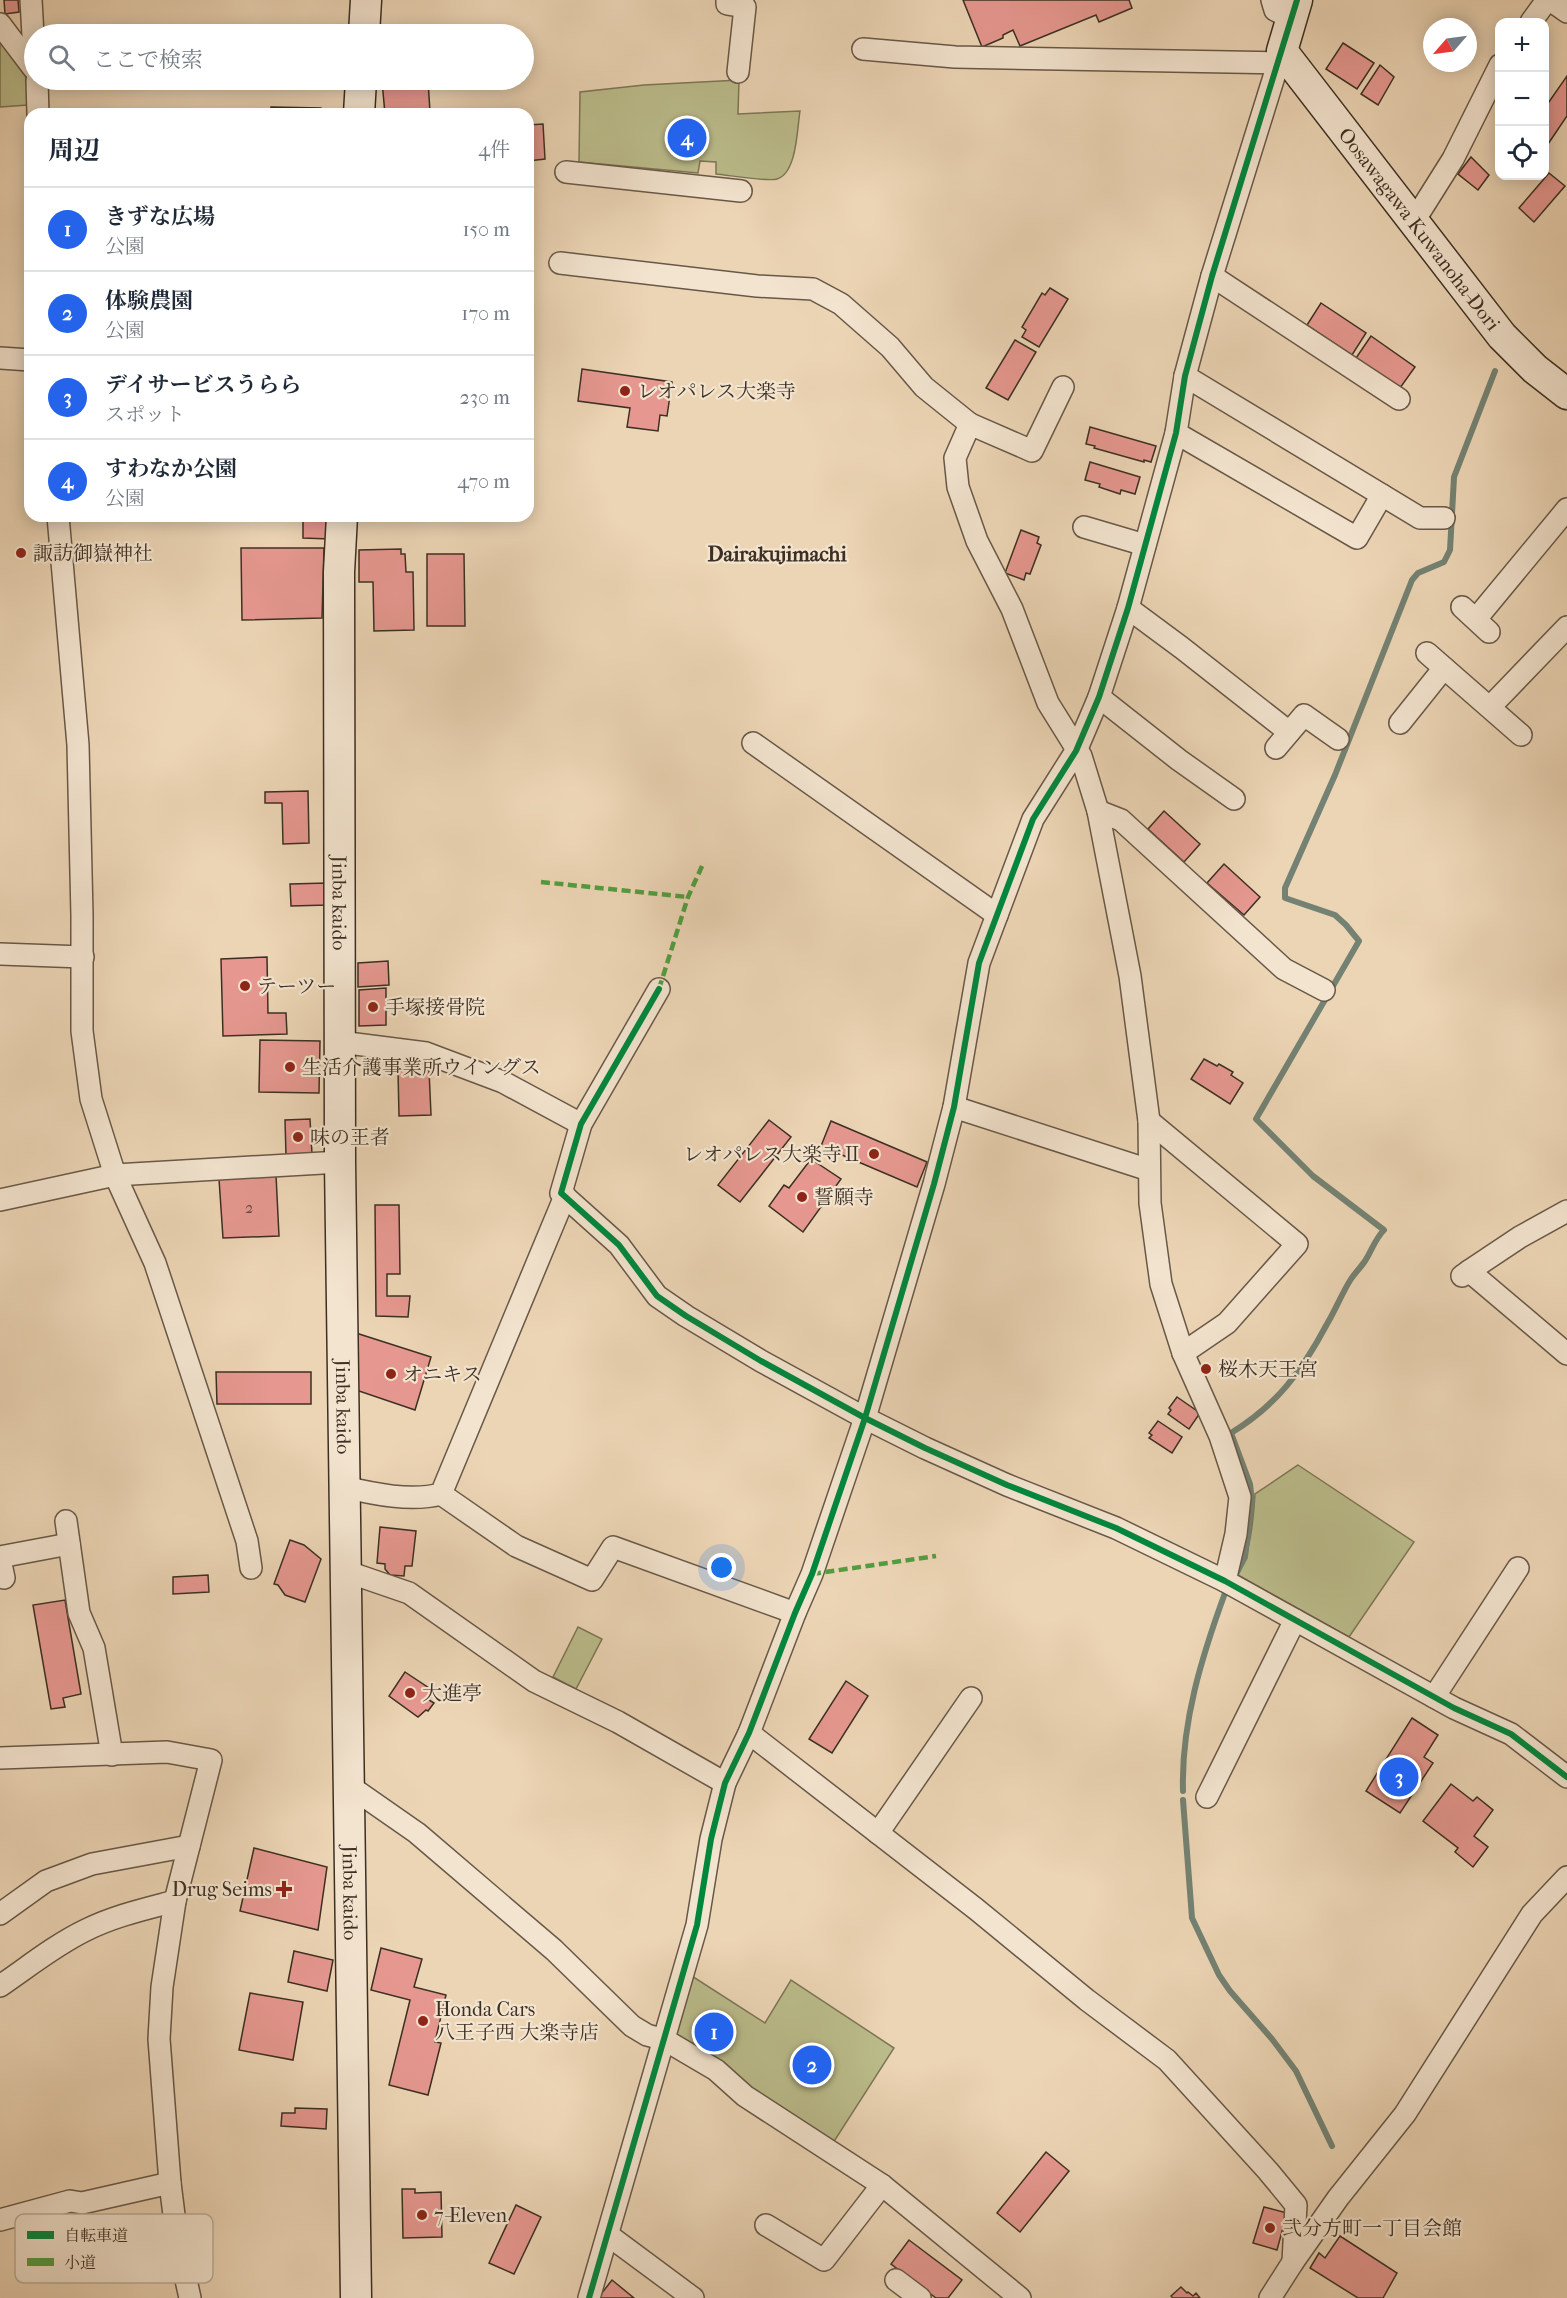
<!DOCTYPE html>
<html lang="ja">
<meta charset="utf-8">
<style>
body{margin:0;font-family:"IM FELL French Canon","Noto Serif JP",serif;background:#f2f2f3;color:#1f2937}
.controls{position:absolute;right:18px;top:18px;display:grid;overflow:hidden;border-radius:12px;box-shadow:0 3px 15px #0003}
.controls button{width:54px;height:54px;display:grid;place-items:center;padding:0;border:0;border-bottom:2px solid #e0e1e3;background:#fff;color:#1f2937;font:30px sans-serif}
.compass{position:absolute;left:1423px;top:18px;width:54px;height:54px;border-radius:50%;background:#fff;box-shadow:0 3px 15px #0003;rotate:242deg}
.you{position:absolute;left:722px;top:1568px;width:21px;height:21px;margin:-15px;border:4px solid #fff;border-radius:50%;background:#1a73e8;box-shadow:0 0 0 9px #1a73e833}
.badge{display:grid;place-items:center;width:39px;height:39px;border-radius:50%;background:#2563eb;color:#fff;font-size:20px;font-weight:700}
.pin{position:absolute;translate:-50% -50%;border:3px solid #fff;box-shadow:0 2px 6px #0006}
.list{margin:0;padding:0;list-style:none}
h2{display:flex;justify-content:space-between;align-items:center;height:78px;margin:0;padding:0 24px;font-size:26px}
h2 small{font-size:20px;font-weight:400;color:#747a83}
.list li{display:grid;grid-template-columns:39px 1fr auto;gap:18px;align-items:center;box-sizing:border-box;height:84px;padding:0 24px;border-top:2px solid #e0e1e3}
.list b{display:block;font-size:22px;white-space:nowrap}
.list p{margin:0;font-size:20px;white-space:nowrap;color:#747a83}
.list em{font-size:20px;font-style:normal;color:#747a83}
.icon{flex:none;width:33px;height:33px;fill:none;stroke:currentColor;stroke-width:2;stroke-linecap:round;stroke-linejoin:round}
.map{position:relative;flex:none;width:1567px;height:2298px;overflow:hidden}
.search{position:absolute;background:#fff;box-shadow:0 3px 15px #0003;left:24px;top:24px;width:510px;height:66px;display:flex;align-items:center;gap:15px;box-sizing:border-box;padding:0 21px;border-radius:33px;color:#747a83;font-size:22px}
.panel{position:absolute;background:#fff;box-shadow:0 3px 15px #0003;left:24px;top:108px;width:510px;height:414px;border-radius:18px}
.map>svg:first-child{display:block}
</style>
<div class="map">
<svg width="1567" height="2298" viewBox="0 0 1567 2298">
<rect width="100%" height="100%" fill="#ecd5b5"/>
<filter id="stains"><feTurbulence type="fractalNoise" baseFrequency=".00333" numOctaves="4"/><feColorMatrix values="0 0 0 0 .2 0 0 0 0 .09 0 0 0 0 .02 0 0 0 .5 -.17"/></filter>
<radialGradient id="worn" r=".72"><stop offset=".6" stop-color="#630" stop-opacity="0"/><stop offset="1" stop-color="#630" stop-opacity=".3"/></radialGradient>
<g fill="#bbbc8b" stroke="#7c7657" stroke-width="1.5">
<path d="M0 37 28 72V105L0 107Z"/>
<path d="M739 80 738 114 800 111C797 129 797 173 777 179 768 182 728 175 716 174V162L700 161 698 173 579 162 580 92 644 85Z"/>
<path d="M1298 1465 1414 1542 1349 1637 1238 1575C1251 1549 1253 1523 1255 1494Z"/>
<path d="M578 1627 602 1639 576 1689 553 1677Z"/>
<path d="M684 1971 765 2023 791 1980 894 2048 833 2143 665 2040Z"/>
</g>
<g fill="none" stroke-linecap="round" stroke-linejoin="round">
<g stroke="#748273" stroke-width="6">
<path d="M1236 1574 1245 1557 1252 1501 1250 1484 1231 1433C1277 1405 1302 1371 1327 1324 1336 1309 1342 1293 1351 1279 1355 1273 1361 1267 1365 1261 1372 1250 1375 1239 1384 1230L1313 1176 1256 1119 1359 941 1346 925 1335 915 1285 898V888L1335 775 1412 580 1418 573 1444 562 1450 550 1454 477 1495 371"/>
<path d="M1183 1791C1181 1723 1202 1656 1225 1593"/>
<path d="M1183 1800 1192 1918 1219 1975 1230 1991 1272 2039 1296 2071 1332 2146"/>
</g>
</g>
<g fill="#e69890" stroke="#3c2f23" stroke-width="1.5">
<path d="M4 0H18L19 12 5 14Z"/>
<path d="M963 0H1129L1132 8 1099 22 1096 15 1020 46 1013 30 1003 35V38L982 47Z"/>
<path d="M1343 43 1374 63 1357 89 1326 69Z"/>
<path d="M1380 65 1394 77 1378 105 1361 94Z"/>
<path d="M1567 76V116L1544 150V109Z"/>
<path d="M428 80 430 112 385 114 382 81Z"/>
<path d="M271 107 321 108V114H271Z"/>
<path d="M543 124 545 159 528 161V125Z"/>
<path d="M1471 157 1489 175 1478 190 1458 174Z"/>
<path d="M1549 173 1565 186 1534 222 1519 208Z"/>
<path d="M1050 288 1068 299 1039 347 1022 337 1026 330 1022 327 1042 293 1045 295Z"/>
<path d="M1321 303 1366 333 1352 355 1307 325Z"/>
<path d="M1371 336 1415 367 1400 388 1356 358Z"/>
<path d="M1015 340 1036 352 1008 400 986 388Z"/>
<path d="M582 369 672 382 667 416 660 415 658 431 627 427 630 408 578 401Z"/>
<path d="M1090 427 1156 446 1151 462 1144 460V462L1094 448 1095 446 1086 444Z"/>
<path d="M1090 462 1140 477 1135 494 1121 490 1120 494 1099 487 1100 484 1085 480Z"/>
<path d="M303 516H331L330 539 303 538Z"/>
<path d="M1021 530 1039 537 1037 543 1041 545 1030 574 1026 573 1024 580 1005 573Z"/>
<path d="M241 548H324L322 618 242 620Z"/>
<path d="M401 549V554H405L406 572H413L414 630 374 631 373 582H359V550Z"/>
<path d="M427 554H464L465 626H427Z"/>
<path d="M308 791 309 843 283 844 282 803H265V792Z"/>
<path d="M1164 811 1200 844 1184 862 1148 829Z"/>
<path d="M1224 864 1260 897 1244 915 1207 883Z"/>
<path d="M327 883 328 905 291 906 290 884Z"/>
<path d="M267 957 268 1013H286L287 1034 223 1036 221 959Z"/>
<path d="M388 961 389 985 358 987V963Z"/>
<path d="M386 988V1025L359 1026V990Z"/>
<path d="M260 1040 320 1041 319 1093 259 1092Z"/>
<path d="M1204 1059 1217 1066 1219 1064 1233 1072 1231 1075 1243 1083 1230 1104 1191 1079Z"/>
<path d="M429 1070 431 1115 399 1116 398 1071Z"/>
<path d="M310 1119 312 1154 286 1155 285 1120Z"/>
<path d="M769 1120 791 1137 740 1202 718 1185Z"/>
<path d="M831 1121 927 1162 917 1187 821 1146Z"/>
<path d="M811 1159 841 1179 803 1232 769 1206 784 1185 789 1188Z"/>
<path d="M276 1175 279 1236 223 1238 219 1179Z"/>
<path d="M375 1205H399L400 1274H387V1296H410L408 1317 376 1316Z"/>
<path d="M356 1333 431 1357 415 1410 356 1390Z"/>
<path d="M216 1372H311V1404H217Z"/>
<path d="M1177 1397 1200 1413 1189 1429 1168 1414 1171 1410 1169 1408Z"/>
<path d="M1158 1421 1182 1437 1172 1453 1149 1438 1152 1435 1149 1433Z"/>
<path d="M380 1527 416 1531 412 1566H405L404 1576 390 1575 385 1569V1564L377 1563Z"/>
<path d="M290 1540 304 1545 321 1559 305 1602 285 1595 278 1585 274 1584Z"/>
<path d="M208 1575 209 1592 173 1594V1577Z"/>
<path d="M65 1600 81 1694 63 1698 65 1707 51 1709 33 1605Z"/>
<path d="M405 1672 435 1692 429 1700 434 1703 428 1711 426 1710 418 1717 389 1696Z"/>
<path d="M846 1681 868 1696 832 1753 809 1739Z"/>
<path d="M1412 1718 1438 1735 1424 1757 1433 1763 1400 1813 1366 1791Z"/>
<path d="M1451 1784 1473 1801 1477 1797 1493 1810 1474 1836 1488 1847 1473 1867 1455 1852 1458 1848 1423 1821Z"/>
<path d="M254 1848 327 1867 318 1930 240 1911Z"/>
<path d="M381 1948 422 1959 414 1987 446 1995 435 2042 441 2043 428 2095 389 2085 410 2000 371 1990Z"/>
<path d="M294 1951 333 1960 327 1991 288 1982Z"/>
<path d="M250 1993 303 2002 293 2060 239 2050Z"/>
<path d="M295 2108 327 2109 326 2129 281 2126 282 2113H295Z"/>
<path d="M1046 2152 1069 2171 1020 2232 997 2213Z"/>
<path d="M402 2189H415V2193L441 2192 442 2237 403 2238Z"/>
<path d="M516 2205 541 2217 514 2274 489 2263Z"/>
<path d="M1264 2207 1287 2213 1277 2250 1253 2243Z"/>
<path d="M1340 2236 1397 2273 1383 2298H1358L1310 2268 1319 2253 1325 2258Z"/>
<path d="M909 2240 962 2280 948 2298H936L891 2264Z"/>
<path d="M612 2280 634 2298H598Z"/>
<path d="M1181 2287 1187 2293 1188 2292 1193 2296 1196 2293 1200 2298H1173L1171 2296Z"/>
</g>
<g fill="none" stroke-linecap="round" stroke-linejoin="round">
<g stroke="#685848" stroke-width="24">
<g id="street">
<path d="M31 0 34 53"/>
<path d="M727 0V4L745 7 738 72"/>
<path d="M1272 0 1275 10 1291 18"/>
<path d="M1550 0 1567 12"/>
<path d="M1531 22 1547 0"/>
<path d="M0 24 34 69"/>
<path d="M863 49 955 57 1279 63"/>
<path d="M37 80 38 114"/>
<path d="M566 172 741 191"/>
<path d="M1414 221 1453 159 1500 65"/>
<path d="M560 263 757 286 813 289 841 304 890 347 924 387 970 424 955 458 958 487 977 541 1012 609 1048 703 1081 756 1098 811 1130 976 1149 1121 1150 1203 1161 1284 1183 1353 1220 1436 1240 1497 1236 1534 1225 1581"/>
<path d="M1212 276 1399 399"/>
<path d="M0 358 30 360"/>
<path d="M1185 376 1420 518H1444"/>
<path d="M970 424 1032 451 1063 387"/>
<path d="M1176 433 1357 538 1382 495"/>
<path d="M58 516 78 745 82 915V1031L91 1099 115 1175 155 1263 247 1541 251 1568"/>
<path d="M1084 527 1145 545"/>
<path d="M1462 607 1489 632"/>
<path d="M1128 608 1182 648 1289 732"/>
<path d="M1476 619 1567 509"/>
<path d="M1427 653 1521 735"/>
<path d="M1099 697 1179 760 1234 799"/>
<path d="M1490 707 1567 627"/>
<path d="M1400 723 1444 668"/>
<path d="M753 743 997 915"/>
<path d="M1276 748 1304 715 1338 739"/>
<path d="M1098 811 1121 820 1284 969 1324 990"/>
<path d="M0 954 83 957"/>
<path d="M659 989 581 1124 561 1193 619 1245 657 1296 686 1316 761 1361 865 1418 925 1448 1007 1485 1116 1528 1225 1581 1454 1708 1511 1734 1567 1777"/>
<path d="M340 1042 426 1053 503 1082 581 1124"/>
<path d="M954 1107 1149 1170"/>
<path d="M1149 1121 1297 1244 1227 1323 1183 1353"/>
<path d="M0 1200 115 1175 340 1162"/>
<path d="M1469 1271 1520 1237 1567 1211"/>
<path d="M1462 1276 1469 1271 1567 1354"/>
<path d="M344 1487C374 1494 411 1502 441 1494L565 1196"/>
<path d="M441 1494 516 1546 592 1580 613 1547 795 1613"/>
<path d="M66 1521 79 1613 94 1648 112 1755"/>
<path d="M0 1557 69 1544"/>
<path d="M0 1559 4 1578"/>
<path d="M345 1571 409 1593 534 1681 618 1722 725 1783"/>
<path d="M1434 1697 1518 1568"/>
<path d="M749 1733 976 1909 1087 2000 1167 2060 1268 2171 1296 2205 1293 2262"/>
<path d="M0 1758 167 1752 211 1760 175 1901 162 1987 159 2039 170 2183 177 2239 190 2298"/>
<path d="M348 1785 417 1833 554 1950 632 2026 647 2035 665 2040 716 2070 745 2096 882 2185 1020 2298"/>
<path d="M1207 1797 1295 1620"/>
<path d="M878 1833 971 1698"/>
<path d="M0 1914 46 1881 92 1864 189 1846"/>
<path d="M0 1986C28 1967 55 1945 86 1930 114 1916 145 1909 175 1901"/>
<path d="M0 2220 70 2201 82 2203 170 2183"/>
<path d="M766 2225 824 2260 882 2185"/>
<path d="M608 2235 693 2298"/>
<path d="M896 2280 920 2298"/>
<path d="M589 2298 697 1925 711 1839 725 1783 749 1733 795 1613 812 1574 865 1418 934 1184 954 1107 979 963 1033 819 1076 751 1099 697 1128 608 1176 433 1185 376 1212 276 1282 51"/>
<path d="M1270 2298 1293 2262 1338 2198 1405 2114 1532 1914 1567 1877"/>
</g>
</g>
<g stroke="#3c2f23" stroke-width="33">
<g id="secondary">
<path id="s1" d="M1297 0 1282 51 1502 336 1535 369 1567 394"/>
<path d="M364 34 366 0"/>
<path d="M359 114 361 80"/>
<path id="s2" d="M342 516 339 572 340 1162 356 2298"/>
</g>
</g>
<use href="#street" stroke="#f3e4cf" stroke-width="21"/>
<use href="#secondary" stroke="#f3e4cf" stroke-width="30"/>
<g stroke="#529d40" stroke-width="4.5" stroke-dasharray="9 4.5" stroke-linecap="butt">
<path d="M541 882 688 897"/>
<path d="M659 989 688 897 703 864"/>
<path d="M812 1574 936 1556"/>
</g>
<g stroke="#f3e4cf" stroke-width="10">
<g id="cycleway">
<path d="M659 989 581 1124 561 1193 619 1245 657 1296 686 1316 761 1361 865 1418 925 1448 1007 1485 1116 1528 1225 1581 1454 1708 1511 1734 1567 1777"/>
<path d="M589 2298 697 1925 711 1839 725 1783 749 1733 795 1613 812 1574 865 1418 934 1184 954 1107 979 963 1033 819 1076 751 1099 697 1128 608 1176 433 1185 376 1212 276 1297 0"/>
</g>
</g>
<use href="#cycleway" stroke="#00873e" stroke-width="6"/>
</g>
<g fill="#8f2418" stroke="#f3e4cf" stroke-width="2">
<circle cx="625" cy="391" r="6"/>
<circle cx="21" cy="553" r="6"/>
<circle cx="245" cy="986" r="6"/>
<circle cx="373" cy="1007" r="6"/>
<circle cx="290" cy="1067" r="6"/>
<circle cx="298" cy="1137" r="6"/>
<circle cx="874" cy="1154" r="6"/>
<circle cx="802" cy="1197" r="6"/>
<circle cx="1206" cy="1369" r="6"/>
<circle cx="391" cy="1374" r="6"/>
<circle cx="410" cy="1693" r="6"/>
<path d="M281 1880h6v6h6v6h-6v6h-6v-6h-6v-6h6z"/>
<circle cx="423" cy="2021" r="6"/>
<circle cx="422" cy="2215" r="6"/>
<circle cx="1270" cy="2228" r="6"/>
</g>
<g text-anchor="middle" stroke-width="4.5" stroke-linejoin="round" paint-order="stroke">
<g font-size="16" fill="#66493e">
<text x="249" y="1213">2</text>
</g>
<g font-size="20" fill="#3c2f23" stroke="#f3e4cf">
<text dy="7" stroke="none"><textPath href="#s1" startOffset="278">Oosawagawa Kuwanoha-Dori</textPath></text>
<text dy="7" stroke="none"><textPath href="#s2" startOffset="387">Jinba kaido</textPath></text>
<text dy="7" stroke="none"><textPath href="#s2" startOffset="891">Jinba kaido</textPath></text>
<text dy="7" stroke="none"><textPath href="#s2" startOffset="1377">Jinba kaido</textPath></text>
</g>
<g font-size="20" fill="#3c2f23" stroke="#f3e4cf" text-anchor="start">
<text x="637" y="398">レオパレス大楽寺</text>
<text x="33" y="560">諏訪御嶽神社</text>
<text x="257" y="993">テーツー</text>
<text x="385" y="1014">手塚接骨院</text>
<text x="302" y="1074">生活介護事業所ウイングス</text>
<text x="310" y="1144">味の王者</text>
<text x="862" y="1161" text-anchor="end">レオパレス大楽寺Ⅱ</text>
<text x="814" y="1204">誓願寺</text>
<text x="1218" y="1376">桜木天王宮</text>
<text x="403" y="1381">オニキス</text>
<text x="422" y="1700">大進亭</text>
<text x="272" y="1896" text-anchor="end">Drug Seims</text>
<text x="435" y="2016">Honda Cars<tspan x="435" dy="23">八王子西 大楽寺店</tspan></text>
<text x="434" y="2222">7-Eleven</text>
<text x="1282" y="2235">弐分方町一丁目会館</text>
</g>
<g font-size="21" font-weight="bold" fill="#3c2f23" stroke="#f3e4cf">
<text x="777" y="561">Dairakujimachi</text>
</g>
</g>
<rect x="15" y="2214" width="198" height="69" rx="9" fill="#f3e4cf" stroke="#bcae9b" stroke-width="1.5"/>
<rect x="27" y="2231" width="27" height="8" fill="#00873e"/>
<rect x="27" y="2258" width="27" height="8" fill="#529d40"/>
<g font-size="16" fill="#3c2f23">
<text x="64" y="2241">自転車道</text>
<text x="64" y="2268">小道</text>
</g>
<rect width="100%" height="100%" filter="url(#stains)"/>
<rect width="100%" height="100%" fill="url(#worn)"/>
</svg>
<div class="controls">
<button>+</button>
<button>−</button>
<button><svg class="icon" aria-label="locate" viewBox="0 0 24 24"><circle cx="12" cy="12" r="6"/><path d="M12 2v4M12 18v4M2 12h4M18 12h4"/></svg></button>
</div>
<svg class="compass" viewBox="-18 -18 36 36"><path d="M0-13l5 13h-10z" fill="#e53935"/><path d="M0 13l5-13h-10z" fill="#747a83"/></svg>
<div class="you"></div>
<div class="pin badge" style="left:714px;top:2032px">1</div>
<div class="pin badge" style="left:812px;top:2065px">2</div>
<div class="pin badge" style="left:1399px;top:1777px">3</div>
<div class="pin badge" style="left:687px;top:138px">4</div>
<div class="search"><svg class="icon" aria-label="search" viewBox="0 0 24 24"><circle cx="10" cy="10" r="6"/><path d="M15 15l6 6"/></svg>ここで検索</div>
<section class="panel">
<h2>周辺<small>4件</small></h2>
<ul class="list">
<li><span class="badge">1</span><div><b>きずな広場</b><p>公園</p></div><em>150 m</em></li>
<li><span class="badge">2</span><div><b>体験農園</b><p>公園</p></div><em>170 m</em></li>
<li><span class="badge">3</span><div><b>デイサービスうらら</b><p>スポット</p></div><em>230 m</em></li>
<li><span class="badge">4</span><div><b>すわなか公園</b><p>公園</p></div><em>470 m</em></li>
</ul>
</section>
</div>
